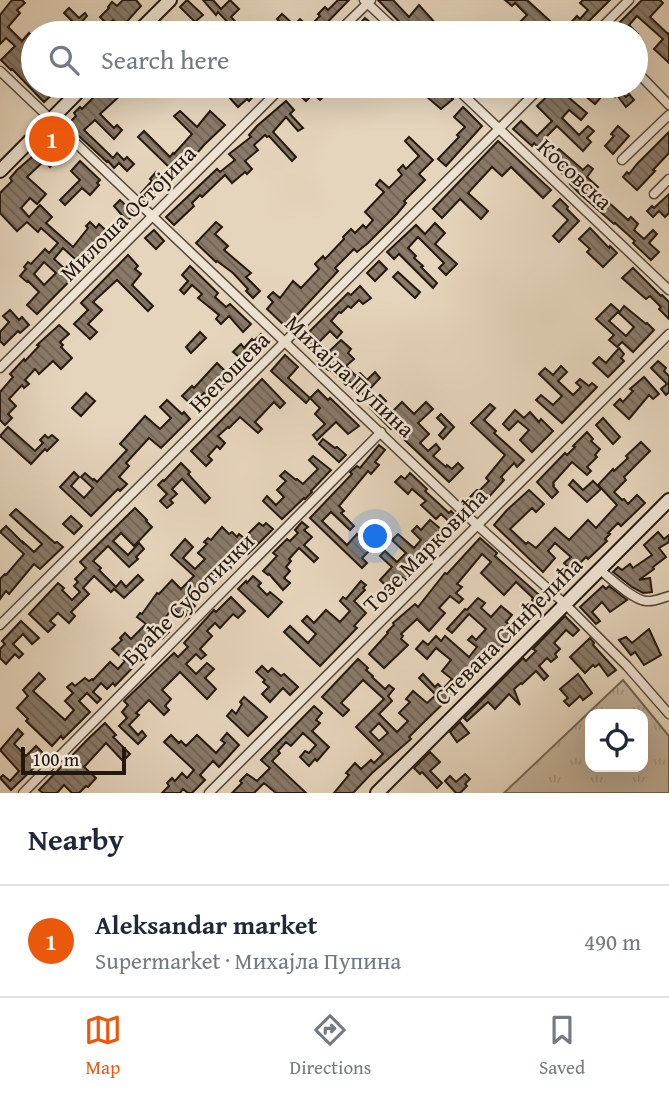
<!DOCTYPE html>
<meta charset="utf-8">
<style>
body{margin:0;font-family:"Gentium Book Plus",serif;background:#f6f6f7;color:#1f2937}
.controls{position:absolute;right:21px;bottom:21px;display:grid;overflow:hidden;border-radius:14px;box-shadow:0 7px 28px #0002}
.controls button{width:63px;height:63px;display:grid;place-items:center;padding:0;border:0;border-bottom:2px solid #e0e1e3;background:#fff;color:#1f2937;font:35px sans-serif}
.scale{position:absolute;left:21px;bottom:18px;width:105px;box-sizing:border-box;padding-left:7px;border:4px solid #24180e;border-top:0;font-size:19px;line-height:24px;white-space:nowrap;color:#24180e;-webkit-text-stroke:5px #efe4d4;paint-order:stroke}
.you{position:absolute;left:376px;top:537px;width:24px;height:24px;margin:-18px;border:5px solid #fff;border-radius:50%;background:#1a73e8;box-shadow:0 0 0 10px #1a73e833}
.badge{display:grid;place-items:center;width:46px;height:46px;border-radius:50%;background:#ea580c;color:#fff;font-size:23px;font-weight:700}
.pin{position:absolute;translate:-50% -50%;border:4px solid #fff;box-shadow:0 2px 7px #0006}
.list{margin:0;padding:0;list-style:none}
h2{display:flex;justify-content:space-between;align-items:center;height:91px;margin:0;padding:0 28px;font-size:30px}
h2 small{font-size:23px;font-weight:400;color:#747a83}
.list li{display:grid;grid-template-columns:46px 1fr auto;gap:21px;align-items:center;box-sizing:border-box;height:112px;padding:0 28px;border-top:2px solid #e0e1e3}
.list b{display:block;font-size:26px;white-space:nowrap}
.list p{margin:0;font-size:23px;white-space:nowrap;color:#747a83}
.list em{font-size:23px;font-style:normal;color:#747a83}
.icon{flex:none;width:38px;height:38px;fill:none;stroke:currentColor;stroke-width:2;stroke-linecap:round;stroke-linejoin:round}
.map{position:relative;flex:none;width:669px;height:793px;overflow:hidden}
.search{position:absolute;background:#fff;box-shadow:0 7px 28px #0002;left:21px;right:21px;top:21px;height:77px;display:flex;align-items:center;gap:18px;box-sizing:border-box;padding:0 24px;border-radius:38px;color:#747a83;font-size:26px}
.sheet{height:203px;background:#fff}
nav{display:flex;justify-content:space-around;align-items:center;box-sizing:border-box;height:98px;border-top:2px solid #e0e1e3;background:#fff;font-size:19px;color:#747a83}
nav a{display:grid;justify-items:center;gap:4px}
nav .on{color:#ea580c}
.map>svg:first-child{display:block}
</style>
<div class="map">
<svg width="669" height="793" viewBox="0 0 669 793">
<defs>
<pattern id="grass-tufts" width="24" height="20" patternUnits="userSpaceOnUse" patternTransform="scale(1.75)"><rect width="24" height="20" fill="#c5b59f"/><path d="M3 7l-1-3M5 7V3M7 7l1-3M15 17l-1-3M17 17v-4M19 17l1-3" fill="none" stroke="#a99b88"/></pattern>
<pattern id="building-back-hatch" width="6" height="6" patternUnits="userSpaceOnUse" patternTransform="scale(1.75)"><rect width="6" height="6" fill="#897a69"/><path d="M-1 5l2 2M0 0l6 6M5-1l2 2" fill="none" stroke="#706355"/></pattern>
</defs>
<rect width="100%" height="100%" fill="#e6d5bd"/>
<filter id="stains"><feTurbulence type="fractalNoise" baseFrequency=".00286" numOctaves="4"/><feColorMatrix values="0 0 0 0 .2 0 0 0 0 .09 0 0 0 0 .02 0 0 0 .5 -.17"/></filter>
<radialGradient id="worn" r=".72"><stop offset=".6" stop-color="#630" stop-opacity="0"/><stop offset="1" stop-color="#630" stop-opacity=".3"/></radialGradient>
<path fill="url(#grass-tufts)" stroke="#746656" stroke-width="2" fill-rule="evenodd" d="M623 680 669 736V793H504ZM590 714H643V767H590Z"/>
<g fill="url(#building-back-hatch)" stroke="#24180e" stroke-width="2" fill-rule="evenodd">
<path d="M12 0H22L25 3 17 10 20 13 8 27 22 41 29 33 33 37V58L25 66 33 75V86H55L58 89 44 102 12 69 11 70 1 60 15 46 6 38 0 44V15Z"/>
<path d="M123 0H136L141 6 122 27 113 20 108 25 100 17 109 8 108 7 112 2 117 6Z"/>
<path d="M187 0 203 15 195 22 180 7Z"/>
<path d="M203 0H213L221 9 230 0 239 9 231 17 244 31 238 33 218 12 216 15Z"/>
<path d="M338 0H349L317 33H285L289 30 277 19 282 14 294 25 300 19 309 27 320 16 318 14 325 7 328 10Z"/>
<path d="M378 0H393L409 17 419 5 437 25 428 33H410Z"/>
<path d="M505 0H527L562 32 577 16 580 19 588 10 580 3 583 0H610L577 33H501L508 26 512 30 527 15 515 3 512 6Z"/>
<path d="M642 0H660L663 3 650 17 668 34 669 33V63L654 49 663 39 637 16 629 25 637 33H611L616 28 615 27Z"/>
<path d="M69 8 79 18 85 13 87 16 72 33 68 28 74 23 64 13Z"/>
<path d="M365 18 383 33H352Z"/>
<path d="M102 86H116L123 93 100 114 114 128 117 125 122 130 114 139 95 120 84 130 113 158 117 153 124 160 127 157 134 164 127 171 119 163 114 168 108 161 107 162 67 125 76 116 74 113 80 107 82 109 94 97 92 95Z"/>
<path d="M251 86H263L249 101 247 99 238 107 228 96 236 89 242 95Z"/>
<path d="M300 86H325L322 89 327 93 320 100 313 94 306 101 295 91Z"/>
<path d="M558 86H588L601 97 595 104 577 89 568 97 587 113 581 120 569 110 562 118 579 135 588 126 594 131 587 138 591 142 583 151 557 126 545 138 555 148 547 156 534 143 532 146 513 129 521 121 537 136 552 121 537 106Z"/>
<path d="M604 86H614L626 97 629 94 634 100 626 107 617 95 615 97Z"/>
<path d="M436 87 444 95 446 93 453 99 441 109 427 97Z"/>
<path d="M286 101 294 110 290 114 303 128 298 131 286 117 273 132 296 157 292 161 269 136 267 137 265 135 254 145 258 150 245 161 252 169 247 174 245 172 232 183 225 175 202 197 200 195 192 203 194 206 174 225 166 217 217 169 220 172 235 160 229 154 251 137 249 135 257 126Z"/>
<path d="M463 107 482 126 446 166 438 159 459 137 457 135 465 127 454 117Z"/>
<path d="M180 111 197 127 210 111 225 125 204 145 186 166 149 201 141 193 152 181 150 179 156 172 162 178 171 169 138 137 144 131 170 157 173 153 174 154 192 134 174 116Z"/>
<path d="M618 126 629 136 613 154 605 146 614 136 611 134Z"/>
<path d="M669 132V153L653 170 655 171 637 190 623 177 627 172 629 174 637 164Z"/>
<path d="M53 136 68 149 50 167 44 161 27 177 46 194 37 204 30 198 21 208 29 217 40 205 52 217 46 223 73 247 88 228 86 226 90 222 96 228 99 224 113 237 37 314 27 305 39 292 28 281 27 282 20 276 26 269 24 267 28 262 31 264 45 249 49 253 58 243 41 228 38 232 27 222 17 231 0 213V193L12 181 10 178 17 170 33 156 36 158 48 146 46 143ZM63 248 74 258 65 269 54 259ZM44 262 56 273 44 285 34 274Z"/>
<path d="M409 137 433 160 419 174 425 180 404 201 406 203 397 214 368 243 357 252 354 249 335 268 338 271 286 327 267 309 273 302 268 297 273 292 280 298 293 281 301 288 319 269 315 264 323 256 325 259 344 239 343 237 351 229 355 233 363 225 366 228 373 220 365 212 384 192 376 185 380 180 389 188 402 175 398 170 403 165 406 169 419 156 405 141Z"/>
<path d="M498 141 551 190 543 198 511 167 502 176 492 167 468 193 488 211 481 219 460 199 442 218 433 209Z"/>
<path d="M559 149 583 170 588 165 593 169 587 177 598 187 595 190 628 220 631 217 638 224 634 230 644 239 653 230 657 234 649 243 659 252 651 260 633 243 635 241 615 223 614 224 579 193 570 184 572 182 558 170 564 164 554 154Z"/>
<path d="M80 161 100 180 97 183 99 185 90 195 82 188 65 205 60 200 80 180 71 171Z"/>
<path d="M669 194V213L665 217 659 211 653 217 647 211 652 206 654 208Z"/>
<path d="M560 199 568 207 567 209 579 221 559 242 553 236 568 220 553 206Z"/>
<path d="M120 200 135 214 127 221 114 206Z"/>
<path d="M216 222 222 227 215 234 228 246 224 250 251 273 246 277 260 291 253 298 246 291 248 289 233 273 217 261 216 262 196 243Z"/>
<path d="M435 223 445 233 435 244 457 264 446 275 439 268 444 263 418 237 408 248 416 256 414 258 423 266 421 267 437 283 433 288 399 254 394 259 387 252 416 225 425 234Z"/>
<path d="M590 228 609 248 610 246 617 253 603 267 587 252 590 249 579 239Z"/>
<path d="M154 230 164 241 156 249 145 238Z"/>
<path d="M128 255 138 266 135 269 141 274 132 285 153 306 148 311 117 280 93 302 102 310 88 324 97 332 90 339 74 324 88 310 81 303Z"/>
<path d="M379 261 387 269 375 281 367 273Z"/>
<path d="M190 266 218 293 215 297 226 307 230 304 251 324 243 332 229 316 221 324 216 319 219 315 198 298 202 294 192 285 184 294 180 290 188 281 182 275Z"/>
<path d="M633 268 661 296 662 295 669 302V319L659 309 661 307 650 296 646 299 622 278Z"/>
<path d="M398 272 420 292 415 298 393 277Z"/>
<path d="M360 286 371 298 363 304 359 300 351 308 348 306 341 313 339 312 331 321 342 332 337 338 330 331 310 351 300 341 348 293 351 295Z"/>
<path d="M611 304 619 311 609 321 626 336 634 327 619 313 624 306 646 324 647 323 654 330 633 352 622 342 617 347 609 340 614 335 596 319Z"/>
<path d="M10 310 19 320 22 317 29 325 20 333 18 331 4 345 0 341V332L9 322 3 316Z"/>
<path d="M59 325 69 334 60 342 63 345 61 347 72 358 61 369 53 361 39 374 35 369 25 380 29 384 24 388 22 385 9 399 16 406 8 414 12 418 5 425 0 420V392L13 377 10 374 24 359 25 361 39 346 37 345Z"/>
<path d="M200 332 206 338 191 353 186 347Z"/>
<path d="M261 334 267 340 246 363 233 352 241 344 244 348 252 339 254 341Z"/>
<path d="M341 340 351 349 348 353 354 359 346 366 356 376 360 373 367 380 375 372 380 378 364 395 350 382 346 385 329 369 328 370 318 362Z"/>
<path d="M619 348 624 354 621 358 624 361 608 377 593 363 599 357 606 363Z"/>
<path d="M285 355 298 367 288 378 310 398 306 403 271 371Z"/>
<path d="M658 361 666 368 664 371 669 376V392L666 395 661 389 667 384 651 368Z"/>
<path d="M217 363 226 372 228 370 234 376 210 399 204 393 192 405 182 396 192 386 194 388Z"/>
<path d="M561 366 567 372 558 381 573 395 581 387 576 383 580 379 589 386 592 383 597 387 562 423 536 400 541 395 553 405 562 396 539 374 545 368 553 375Z"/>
<path d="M644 377 659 394 653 399 649 395 629 419 614 405 620 399 623 402 633 391 630 389Z"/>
<path d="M262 379 285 403 280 408 274 402 255 422 262 429 258 433 240 417 229 428 228 427 218 436 225 443 220 449 217 446 208 456 212 460 206 466 191 451Z"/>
<path d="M318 390 328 400 330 398 359 426 348 434 336 422 317 440 313 435 325 424 315 414 320 408 310 398Z"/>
<path d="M86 393 95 401 81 416 72 408Z"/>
<path d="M380 395 386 401 380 408 388 416 402 402 414 414 426 402 433 409 418 423 429 434 420 443 428 451 436 444 440 449 433 456 446 467 447 465 452 469 458 463 463 468 449 482 392 428 391 429 369 407Z"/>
<path d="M167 400 182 414 184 412 190 419 161 448 149 438 126 463 129 466 119 477 127 484 120 491 118 489 91 516 60 487 74 472 79 477 71 486 84 498 93 488 81 477 85 473 93 480 94 479 97 482 127 450 120 444 145 416 160 429 171 418 160 407Z"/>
<path d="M490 404 495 408 484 420 496 431 494 433 524 460 517 467 514 463 501 477 504 480 478 509 468 499 477 490 479 491 489 481 486 478 505 455 471 423Z"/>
<path d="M515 410 524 418 530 412 539 422 541 419 553 431 532 452 520 440 529 430 518 421 509 430 503 424Z"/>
<path d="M441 414 454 427 443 439 439 435 446 427 437 418Z"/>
<path d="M603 418 620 437 613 444 596 425Z"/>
<path d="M8 427 35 451 43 443 40 440 45 435 48 438 52 435 58 440 47 451 45 449 31 464 0 436Z"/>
<path d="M587 432 593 439 591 441 600 449 595 455 597 457 587 467 591 471 587 475 572 462 553 483 554 485 553 486 558 492 552 498 537 482 565 453 567 455 575 447 573 446Z"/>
<path d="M323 439 335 448 337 447 346 455 339 462 319 444Z"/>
<path d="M641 442 650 451 624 477 626 480 614 492 622 500 624 499 628 504 637 495 645 503 621 526 618 523 608 533 610 534 605 539 607 541 588 559 586 557 578 565 581 567 574 573 564 563 571 557 555 543 548 551 555 558 543 572 494 525 507 510 529 490 544 504 536 512 532 508 510 529 526 544 528 542 536 548 555 528 569 540 588 520 596 528 617 505 598 485 613 469 614 471 628 458 626 456Z"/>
<path d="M379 445 385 450 375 462 379 465 371 474 368 471 339 506 344 511 341 513 354 526 350 530 331 512 322 521 347 545 357 534 372 548 362 558 367 563 362 568 310 518 352 474 350 472 357 466 360 468Z"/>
<path d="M313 456 331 470 311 491 312 492 305 499 304 498 282 519 263 501 267 496 276 505 284 497 277 490 286 481 280 476 285 471 296 480 297 479 303 484 318 469 309 460Z"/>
<path d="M181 463 190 472 188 474 210 498 205 503 182 479 172 489 177 494 170 500 173 503 167 508 160 501 167 494 158 485 163 480 164 481Z"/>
<path d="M410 473 427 489 425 491 449 513 451 511 462 522 456 528 441 514 436 519 421 505 426 501 412 489 408 494 395 482 401 476 405 479Z"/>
<path d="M573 480 583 490 593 481 601 489 587 502 569 485Z"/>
<path d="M135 508 147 520 146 521 152 527 134 546 121 533 113 541 128 555 139 543 144 549 136 557 138 559 129 567 108 546 93 561 101 568 99 570 116 587 121 581 126 587 138 575 143 580 124 598 114 589 111 592 94 576 83 588 89 594 71 612 75 616 69 623 58 613 50 621 55 625 48 632 29 614 58 583 64 588 62 590 72 600 80 592 74 586 78 582 75 579 86 568 80 562Z"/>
<path d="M16 509 55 543 57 542 63 547 40 569 34 564 9 594 6 591 0 599V579L5 574 6 575 24 554 0 532 6 526 23 543V542L34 552 42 544 10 515Z"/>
<path d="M71 516 82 526 74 534 63 524Z"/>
<path d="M430 520 442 530 435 537 440 541 437 545 439 547 405 580 402 577 390 590 380 580 392 567 380 556 385 551 397 562 406 553 392 540 398 534 414 548 421 540 412 531 417 526 421 530Z"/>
<path d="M302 522 308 527 304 530 312 537 304 545 318 558 314 562 299 548 289 559 291 561 286 567 290 571 284 578 290 583 283 590 269 574 268 575 263 571 277 556 273 553 287 539 290 541 298 533 295 530Z"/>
<path d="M259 523 263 526 266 523 273 529 248 554 244 549 229 565 231 568 220 580 214 575 189 600 195 606 183 618 173 608 161 623 169 632 162 639 157 635 143 650 147 654 142 660 141 659 115 686 113 683 107 689 101 683 93 692 101 699 97 703 87 693 79 701 90 712 63 739 61 736 52 746 26 721 28 719 17 708 28 696 23 690 39 673 45 679 33 691 65 720 74 710 65 701 73 693 67 687 72 683 75 686 85 678 89 681 92 679 93 680 110 662 118 669 125 661 112 649 122 640 120 638 125 633 131 639 146 624 137 617 140 613 142 614 157 593 159 594 172 580 181 589 194 576 171 555 185 539 193 547 183 558 195 569 205 559 198 553 207 544 204 542 208 538 211 540 222 527 229 534 232 532 237 537 239 534 244 538Z"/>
<path d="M658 532 664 539 669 535V542L659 548 666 557 653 567 654 569 639 580 650 578 652 592 643 593 632 587 613 572 618 567 622 570 630 564 633 568 652 555 644 545Z"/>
<path d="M480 538 497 553 495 556 546 601 540 608 532 600 533 598 516 582 504 595 481 573 491 562 482 554 457 584 462 587 456 593 463 599 459 603 450 596 439 608 445 613 429 631 417 619 401 634 403 636 401 639 408 645 384 668 369 654 388 633 387 632 394 625 393 623 415 604 418 607 445 573 447 574Z"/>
<path d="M253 576 261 583 258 586 267 595 270 592 282 602 268 617 238 589 246 581 247 583Z"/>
<path d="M361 581 366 585 363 588 365 590 354 601 366 613 354 626 357 628 320 666 284 632 290 626 308 643 316 634 302 621 307 616 314 623 326 610 340 622 350 611 340 601 343 597 346 599Z"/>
<path d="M603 586 606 589 609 586 627 600 610 612 602 602 592 612 600 621 596 624 580 607Z"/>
<path d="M231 597 245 611 238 618 233 614 220 628 215 623 207 631 212 636 200 649 206 655 201 659 196 654 186 664 196 674 207 663 214 669 205 678 216 689 207 699 180 672 162 690 171 699 165 706 169 710 164 715 149 700 136 713 139 715 129 725 138 735 142 731 146 736 138 744 119 726 127 718 122 712 128 705 124 701 174 653 178 657 188 647 184 643 214 610 216 612Z"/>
<path d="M478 598 485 603 481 608 491 617 501 606 512 615 506 622 516 631 491 659 488 657 452 695 423 723 409 737 411 739 372 773 353 793H334L349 775 346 773 355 763 361 769 371 760 374 763 383 754 356 727 384 699 363 680 341 703 349 710 343 716 322 697 358 659 368 668 366 670 373 676 372 677 385 689 389 685 394 689 388 696 392 701 379 714 397 732 408 721 399 713 410 702 406 699 413 691 427 703 436 695 419 678 423 674 435 687 438 684 443 689 452 679 442 671 451 660 436 648 427 659 416 649 423 641 428 645 436 636 441 641 445 636 469 657 477 647 468 640 472 636 476 640 486 629 469 614 452 633 447 629 465 609 467 610ZM379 723 388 733 379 741 370 732Z"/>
<path d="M565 616 579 630 573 636 566 630 554 643 560 649 555 654 557 657 551 662 547 658 539 666 548 676 544 680 536 671 522 684 521 683 514 689 520 705 509 694 495 709 488 702 467 721 464 718 523 658 526 661 536 651 533 649Z"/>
<path d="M21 621 39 638 32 644 23 634 13 644 23 654 19 658 15 654 6 664 0 658V649L5 644 2 641Z"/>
<path d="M649 629 661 655 644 665 635 652 631 655 619 640 626 637 632 643Z"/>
<path d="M590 638 594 643 593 645 616 670 608 676 599 664 595 667 593 665 585 673 570 657Z"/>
<path d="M262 666 268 672 272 668 281 676 284 674 298 687 290 695 283 688 270 702 262 694 269 687 263 682 265 680 256 672Z"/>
<path d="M578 674 592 693 583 700 580 696 569 706 564 701 568 698 560 689Z"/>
<path d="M244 697 267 717 248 736 227 716 232 710 236 714 242 704 240 702Z"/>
<path d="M314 706 322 713 316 720 320 723 312 731 329 747 317 761 315 759 309 766 300 757 305 751 309 753 316 745 303 733 291 746 286 742 278 751 280 753 272 761 306 793H276L264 783 254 793H232L242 783 240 781 247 774 257 781 270 768 261 760Z"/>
<path d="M460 722 469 733 457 742 450 732Z"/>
<path d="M105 723 116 735 113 737 130 754 123 761 106 743 84 767 96 778 88 787 86 786 79 793H72L64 785 57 793H43L39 790 88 739Z"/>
<path d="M18 729 23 734 14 744 26 756 36 746 46 756 11 790 0 778 3 775 10 781 19 771 0 750Z"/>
<path d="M227 733 239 745 219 767 213 761 200 775 205 780 192 793H188L183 789 180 793H162L169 786 167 783 172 778 175 781 182 773 187 778 194 770 164 742 171 735 179 743 181 741 186 746 197 735 216 753 225 743 221 740Z"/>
<path d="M430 752 440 762 430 771 442 783 437 788 422 772 420 774 414 768Z"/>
<path d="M465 774 470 779 465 784 467 786 460 793H456L445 781 450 776 456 782Z"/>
</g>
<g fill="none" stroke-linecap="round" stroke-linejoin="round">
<g stroke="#54473a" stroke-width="11">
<g id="street">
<path d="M364 0 399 33"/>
<path d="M337 33 371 0"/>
<path d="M596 33 629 0"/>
<path d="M0 71 477 525 565 604 627 666 669 714"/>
<path d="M636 71 669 105"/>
<path d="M454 86 669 290"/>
<path d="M622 160 669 115"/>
<path d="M654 194 669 179"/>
<path d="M0 368 283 86"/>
<path d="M599 569C610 578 633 600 646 601 654 602 662 598 669 596"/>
<path d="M0 625 542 86"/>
<path d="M23 793 381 432"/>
<path d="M209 793 669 334"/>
</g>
</g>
<g stroke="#24180e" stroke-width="16">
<g id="secondary">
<path d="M137 33 170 0"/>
<path d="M0 171 84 86"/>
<path d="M377 793 669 500"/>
</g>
</g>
<use href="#street" stroke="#efe4d4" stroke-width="8"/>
<use href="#secondary" stroke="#efe4d4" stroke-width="12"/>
</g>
<g text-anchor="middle" stroke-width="5" stroke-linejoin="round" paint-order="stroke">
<g font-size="23" fill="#24180e" stroke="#efe4d4">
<text transform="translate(575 174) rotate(43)" y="8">Косовска</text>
<text transform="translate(128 213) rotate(-45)" y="8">Милоша Остојина</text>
<text transform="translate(229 372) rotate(-45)" y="8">Његошева</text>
<text transform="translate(350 376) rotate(43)" y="8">Михајла Пупина</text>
<text transform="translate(425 550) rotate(-45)" y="8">Тозе Марковића</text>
<text transform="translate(188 599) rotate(-45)" y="8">Браће Суботички</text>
<text transform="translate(508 631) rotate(-45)" y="8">Стевана Синђелића</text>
</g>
</g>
<rect width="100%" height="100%" filter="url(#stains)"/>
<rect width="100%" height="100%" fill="url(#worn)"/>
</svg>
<div class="controls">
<button><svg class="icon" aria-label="locate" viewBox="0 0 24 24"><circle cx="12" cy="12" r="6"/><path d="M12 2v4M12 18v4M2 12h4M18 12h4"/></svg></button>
</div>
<div class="scale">100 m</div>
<div class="you"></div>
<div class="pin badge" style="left:52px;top:139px">1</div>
<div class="search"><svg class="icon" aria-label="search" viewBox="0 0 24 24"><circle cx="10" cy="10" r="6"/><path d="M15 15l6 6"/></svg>Search here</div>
</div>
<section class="sheet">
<h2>Nearby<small></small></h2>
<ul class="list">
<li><span class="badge">1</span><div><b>Aleksandar market</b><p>Supermarket · Михајла Пупина</p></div><em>490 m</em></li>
</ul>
</section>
<nav>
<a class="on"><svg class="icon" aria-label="map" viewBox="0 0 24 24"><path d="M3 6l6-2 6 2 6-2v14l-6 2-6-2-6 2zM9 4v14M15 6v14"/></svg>Map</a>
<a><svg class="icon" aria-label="directions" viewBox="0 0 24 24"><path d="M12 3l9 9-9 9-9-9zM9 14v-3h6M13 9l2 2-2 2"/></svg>Directions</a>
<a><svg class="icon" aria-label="saved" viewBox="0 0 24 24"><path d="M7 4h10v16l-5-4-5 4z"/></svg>Saved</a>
</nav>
